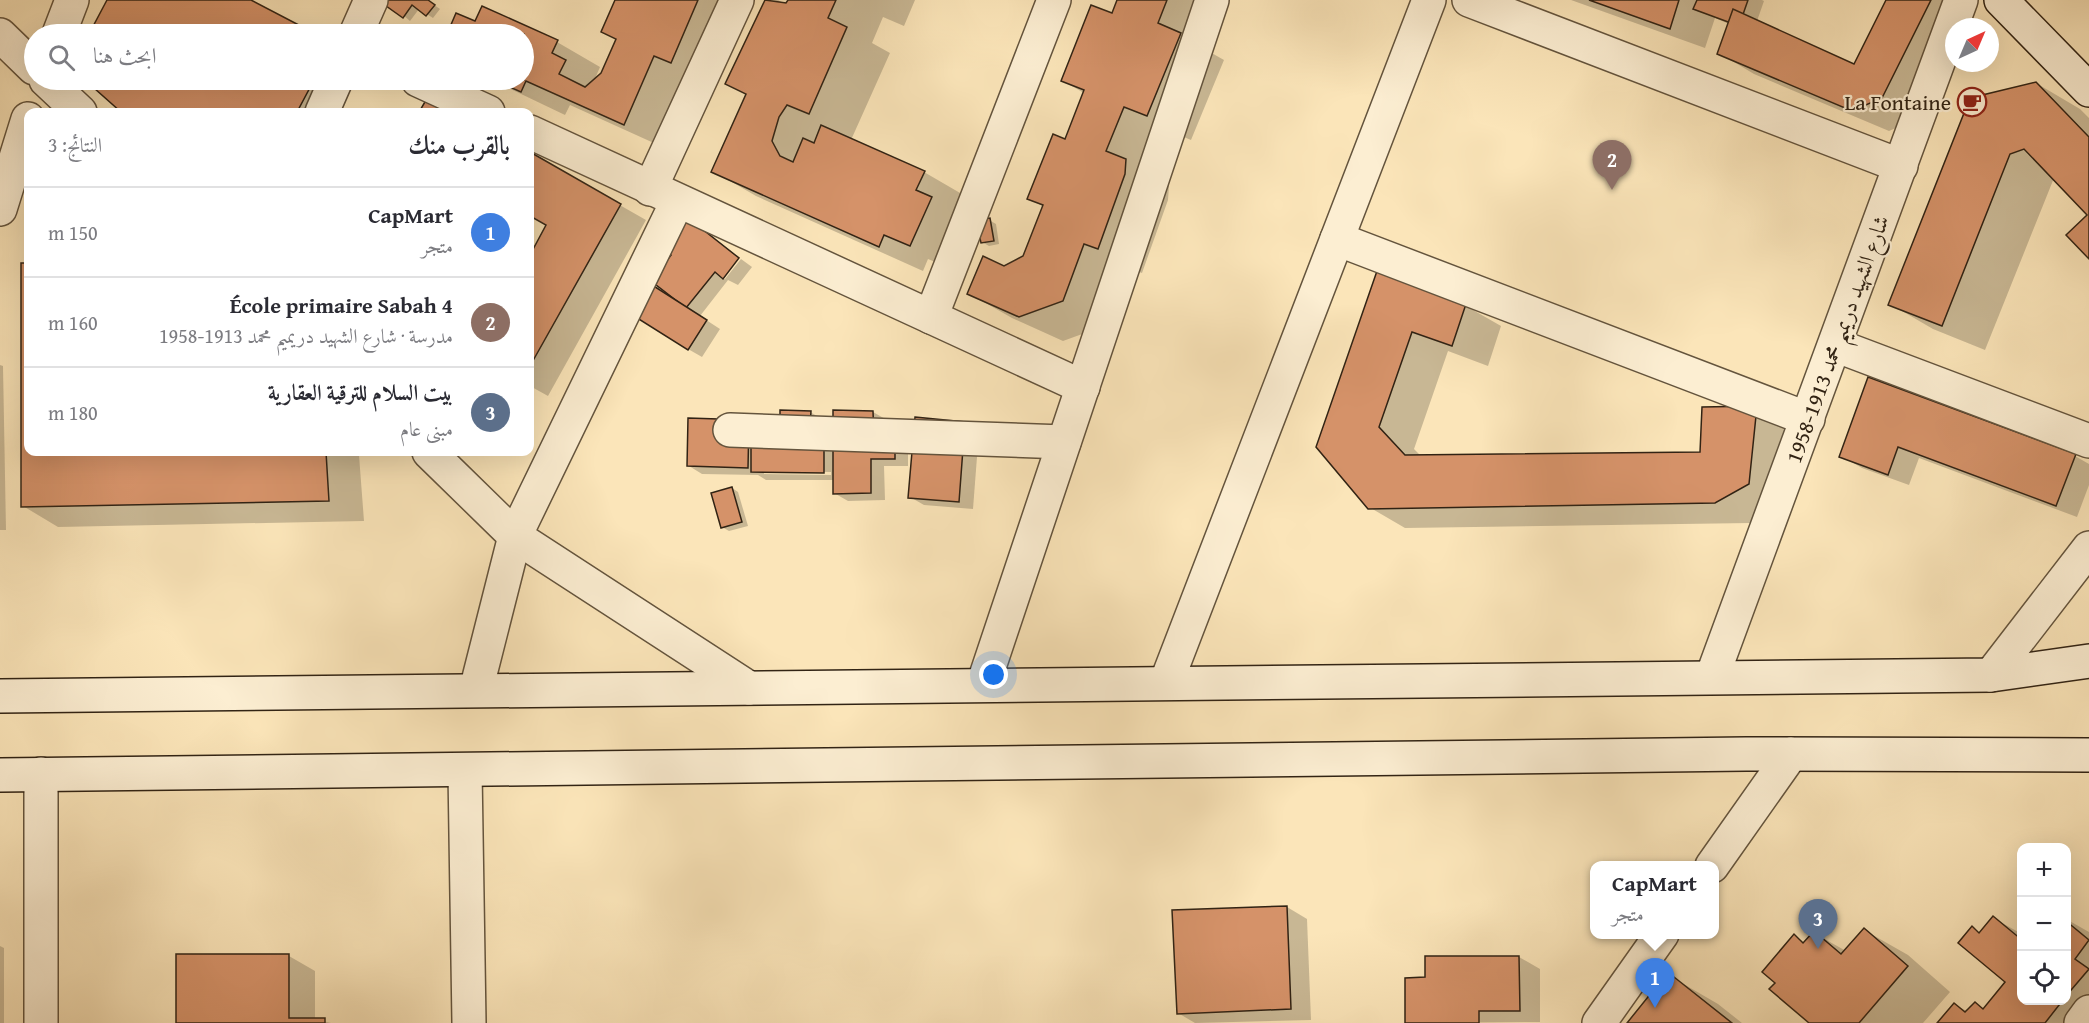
<!DOCTYPE html>
<html lang="ar">
<meta charset="utf-8">
<style>
body{margin:0;font-family:"Gentium Book Plus",Amiri,serif;background:#f7f7f7;color:#2b2b33;direction:rtl}
.controls{position:absolute;right:18px;bottom:18px;display:grid;overflow:hidden;border-radius:12px;box-shadow:0 6px 24px #0002}
.controls button{width:54px;height:54px;display:grid;place-items:center;padding:0;border:0;border-bottom:2px solid #e1e1e2;background:#fff;color:#2b2b33;font:30px sans-serif}
.compass{position:absolute;left:1945px;top:18px;width:54px;height:54px;border-radius:50%;background:#fff;box-shadow:0 6px 24px #0002;rotate:44deg}
.you{position:absolute;left:994px;top:675px;width:21px;height:21px;margin:-15px;border:4px solid #fff;border-radius:50%;background:#1a73e8;box-shadow:0 0 0 9px #1a73e833}
.badge{display:grid;place-items:center;width:39px;height:39px;border-radius:50%;background:#111827;color:#fff;font-size:20px;font-weight:700}
.pin{position:absolute;translate:-50% -50px;filter:drop-shadow(0 2px 3px #0008)}
.pin::after{content:'';position:absolute;top:32px;width:21px;height:18px;background:inherit;clip-path:polygon(0 0,100% 0,50% 100%)}
.popup{position:absolute;left:1590px;top:861px;width:129px;height:78px;box-sizing:border-box;display:grid;place-content:center;border-radius:12px;background:#fff;filter:drop-shadow(0 2px 4px #0005);font-size:20px;white-space:nowrap;color:#7c7c81}
.popup b{font-size:22px;color:#2b2b33}
.popup::after{content:'';position:absolute;left:50%;top:100%;margin-left:-12px;border:12px solid transparent;border-top-color:#fff}
.list{margin:0;padding:0;list-style:none}
h2{display:flex;justify-content:space-between;align-items:center;height:78px;margin:0;padding:0 24px;font-size:26px}
h2 small{font-size:20px;font-weight:400;color:#7c7c81}
.list li{display:grid;grid-template-columns:39px 1fr auto;gap:18px;align-items:center;box-sizing:border-box;height:90px;padding:0 24px;border-top:2px solid #e1e1e2}
.list b{display:block;font-size:22px;white-space:nowrap}
.list p{margin:0;font-size:20px;white-space:nowrap;color:#7c7c81}
.list em{font-size:20px;font-style:normal;color:#7c7c81}
.icon{flex:none;width:33px;height:33px;fill:none;stroke:currentColor;stroke-width:2;stroke-linecap:round;stroke-linejoin:round}
.map{position:relative;flex:none;width:2089px;height:1023px;overflow:hidden;direction:ltr}
.search{position:absolute;background:#fff;box-shadow:0 6px 24px #0002;left:24px;top:24px;width:510px;height:66px;display:flex;align-items:center;gap:15px;box-sizing:border-box;padding:0 21px;border-radius:33px;color:#7c7c81;font-size:22px}
.panel{position:absolute;background:#fff;box-shadow:0 6px 24px #0002;left:24px;top:108px;width:510px;height:348px;border-radius:12px;direction:rtl}
.map>svg:first-child{display:block}
</style>
<div class="map">
<svg width="2089" height="1023" viewBox="0 0 2089 1023">
<rect width="100%" height="100%" fill="#fbe5b9"/>
<filter id="stains"><feTurbulence type="fractalNoise" baseFrequency=".00333" numOctaves="4"/><feColorMatrix values="0 0 0 0 .2 0 0 0 0 .09 0 0 0 0 .02 0 0 0 .5 -.17"/></filter>
<radialGradient id="worn" r=".72"><stop offset=".6" stop-color="#630" stop-opacity="0"/><stop offset="1" stop-color="#630" stop-opacity=".3"/></radialGradient>
<g fill="#0003" fill-rule="evenodd">
<path d="M109 0H248L312 34H91Z"/>
<path d="M386 0H427L440 9 433 18 419 9 410 21Z"/>
<path d="M617 0H733L667 149 570 105 565 115 492 80H524V34H448L457 15 476 23 483 8 557 42 600 67 594 81 602 74 617 39Z"/>
<path d="M767 0H778L787 5 789 0H915L904 26 883 17 872 43 890 53 851 140 924 172 967 197 954 270 928 259 923 271 756 196 713 171 747 95 727 84Z"/>
<path d="M1119 0H1220L1201 47 1224 60 1191 140 1167 130 1150 174 1169 186 1168 200 1142 273 1127 268 1107 325 1063 341 1012 318 968 293 1004 267 1024 257 1044 207 1029 198 1065 141 1084 93 1063 81 1113 15Z"/>
<path d="M1571 0H1762L1764 1 1757 21 1855 66 1887 0H1972L1918 118 1889 131 1754 74 1719 53 1729 24 1715 18 1705 48Z"/>
<path d="M88 80H349L331 112H123Z"/>
<path d="M2036 83 2080 109 2089 118V215L2054 178 1985 350 1933 329 1890 304Z"/>
<path d="M530 154 646 220 548 396 530 386V258L548 225 530 215Z"/>
<path d="M687 216 738 257 721 279H725L741 259 752 267 738 285 728 280 700 316 720 329 702 357 688 349 639 278 670 296 673 255Z"/>
<path d="M989 220 996 224 999 244 989 246 982 242Z"/>
<path d="M23 265H28V452H353L359 455 364 521 58 527 23 506Z"/>
<path d="M1378 273 1466 306 1501 326 1488 366 1448 351 1414 449 1421 456 1701 453 1757 408 1792 428 1784 504 1751 523 1405 528 1369 507Z"/>
<path d="M0 365 3 366 6 530H0Z"/>
<path d="M1869 379 2075 456 2089 464V485L2077 517 1919 458 1909 485 1862 468 1841 456Z"/>
<path d="M810 412 824 420 873 412 887 420 908 450V466H884L885 500 848 501 834 493V480H766L758 475 702 474 689 466 748 421ZM764 471 831 472V475L764 474Z"/>
<path d="M979 431 973 509 924 505 910 497Z"/>
<path d="M732 488 738 492 748 526 729 531 722 527Z"/>
<path d="M1287 907 1307 919 1311 1020 1195 1023 1178 1013Z"/>
<path d="M1993 918 2022 934V1000H2066V919L2089 932V1023H1939L1954 1004 1968 1012 1975 1004 1985 1009 2007 982 1972 928 1980 933Z"/>
<path d="M1864 930 1908 955 1950 992 1923 1023H1811L1794 936 1805 943 1814 933 1846 951Z"/>
<path d="M0 946 4 948V1023H0Z"/>
<path d="M289 956 315 971V1019L331 1023H178Z"/>
<path d="M1519 957 1540 969V1022L1407 1023 1426 979V958Z"/>
<path d="M1675 979 1718 1004 1742 1023H1629L1660 984 1667 988Z"/>
</g>
<g fill="#d59269" stroke="#312314" stroke-width="1.5">
<path d="M107 0H251L316 34H89Z"/>
<path d="M384 0H428L435 5 426 16 412 5 403 18 382 3Z"/>
<path d="M615 0H698L671 63 654 56 624 125 526 81 521 92 494 80H524V34H447L456 13 475 21 482 6 558 40 552 53 566 60 559 74 585 87 601 73 616 39 601 32Z"/>
<path d="M765 0 786 3 788 0H836L828 18 847 27 809 114 787 105 779 117 772 141 780 156 793 162 803 138 814 143 821 125 925 171 916 190 932 197 910 246 884 235 879 247 711 172 746 94 725 84Z"/>
<path d="M1117 0H1167L1158 23 1181 33 1147 116 1124 107 1106 151 1126 159 1125 174 1098 249 1084 244 1063 301 1019 317 967 294 983 256 1004 266 1023 256 1043 205 1027 199 1053 134 1065 139 1084 90 1061 81 1091 5 1112 13Z"/>
<path d="M1589 0H1679L1670 29Z"/>
<path d="M1697 0H1748L1739 26 1693 9Z"/>
<path d="M1886 0H1931L1882 98 1852 111 1717 54 1733 9 1854 64Z"/>
<path d="M85 80H314L297 112H121Z"/>
<path d="M2036 82 2089 137V259L2066 235 2087 215 2024 149 2010 154 1942 326 1888 305 1970 98Z"/>
<path d="M429 95 460 112H419Z"/>
<path d="M530 152 621 204 530 366V255L546 225 530 216Z"/>
<path d="M673 206 739 258 723 279 715 272 686 308 651 281 671 255 649 237Z"/>
<path d="M990 218 994 241 981 243 976 220Z"/>
<path d="M21 263H28V452H326L329 501 21 507Z"/>
<path d="M1377 271 1466 304 1452 346 1412 332 1379 427 1405 455 1700 452 1702 407 1757 406 1749 484 1715 503 1368 509 1316 447Z"/>
<path d="M638 276 707 320 688 350 618 306Z"/>
<path d="M1868 377 2076 454 2056 506 1898 447 1888 475 1839 457Z"/>
<path d="M780 410 811 411 810 427H824V473L751 472V423H780Z"/>
<path d="M833 410 873 411 874 440H895V459H871V493L833 494Z"/>
<path d="M915 417 965 422 959 502 908 498Z"/>
<path d="M688 418 749 420 748 468 687 466Z"/>
<path d="M732 487 742 522 721 528 711 493Z"/>
<path d="M1287 906 1291 1009 1177 1014 1172 910Z"/>
<path d="M1993 916 2022 940V1000H2063L2045 1023H1937L1954 1003 1965 1012 1975 1002 1983 1009 2005 982 1958 943 1972 926 1979 933Z"/>
<path d="M2066 921 2089 940 2075 959 2089 969 2066 996Z"/>
<path d="M1864 928 1908 966 1859 1023H1809L1769 989 1775 983 1762 972 1794 934 1803 943 1814 931 1841 954Z"/>
<path d="M176 954H289V1018H325V1023H176Z"/>
<path d="M1425 956H1519L1520 1011H1479V1023H1405V978L1425 977Z"/>
<path d="M1674 977 1732 1023H1627L1660 982 1666 987Z"/>
</g>
<g fill="none" stroke-linecap="round" stroke-linejoin="round">
<g stroke="#64543d" stroke-width="36">
<g id="street">
<path d="M1469 0 1901 166"/>
<path d="M59 34 72 0"/>
<path d="M356 34 371 0"/>
<path d="M0 35 34 68"/>
<path d="M46 80 80 112"/>
<path d="M418 80 488 112"/>
<path d="M322 112 336 80"/>
<path d="M530 132 1083 387"/>
<path d="M650 189 737 0"/>
<path d="M0 209 28 119"/>
<path d="M1337 239 1808 419"/>
<path d="M931 317 1054 0"/>
<path d="M1835 345 2089 441"/>
<path d="M730 430 1064 442"/>
<path d="M429 452 515 536 749 688"/>
<path d="M1991 675 2089 548"/>
<path d="M1712 677 1961 0"/>
<path d="M1166 683 1429 0"/>
<path d="M983 685 1212 0"/>
<path d="M476 690 515 536 677 202"/>
<path d="M465 771 469 1023"/>
<path d="M1712 866 1791 754"/>
<path d="M41 1023V774"/>
<path d="M1599 1023 1662 934"/>
<path d="M2081 1023 2089 1012"/>
</g>
</g>
<g stroke="#312314" stroke-width="36">
<g id="secondary">
<path d="M2001 0 2089 90"/>
<path d="M0 696 1991 675 2089 661"/>
<path d="M0 775 1746 754 2089 755"/>
</g>
</g>
<use href="#street" stroke="#fceed2" stroke-width="33"/>
<use href="#secondary" stroke="#fceed2" stroke-width="33"/>
</g>
<defs>
<g id="cafe-ring" transform="scale(1.5)"><circle r="9.5" fill="#fceed2" stroke="#8f2418" stroke-width="1.5"/><path d="M-5.5-4.5H6V0H3Q3 3.5 0 3.5H-2.5Q-5.5 3.5-5.5 0ZM3-3.2v2h1.7v-2ZM-6 4.5H4V6H-6Z" fill="#8f2418"/></g>
</defs>
<g fill-rule="evenodd">
<use href="#cafe-ring" x="1972" y="102"/>
</g>
<g text-anchor="middle" stroke-width="4.5" stroke-linejoin="round" paint-order="stroke">
<g font-size="22" fill="#312314" stroke="#fceed2" text-anchor="end">
<text x="1951" y="110">La Fontaine</text>
</g>
<g font-size="22" fill="#312314" stroke="#fceed2">
<text transform="translate(1837 339) rotate(-70)" y="8">شارع الشهيد دريميم محمد 1913-1958</text>
</g>
</g>
<rect width="100%" height="100%" filter="url(#stains)"/>
<rect width="100%" height="100%" fill="url(#worn)"/>
</svg>
<div class="controls">
<button>+</button>
<button>−</button>
<button><svg class="icon" aria-label="locate" viewBox="0 0 24 24"><circle cx="12" cy="12" r="6"/><path d="M12 2v4M12 18v4M2 12h4M18 12h4"/></svg></button>
</div>
<svg class="compass" viewBox="-18 -18 36 36"><path d="M0-13l5 13h-10z" fill="#e53935"/><path d="M0 13l5-13h-10z" fill="#7c7c81"/></svg>
<div class="you"></div>
<div class="pin badge" style="left:1655px;top:1008px;background:#3f7fe0">1</div>
<div class="popup"><b>CapMart</b>متجر</div>
<div class="pin badge" style="left:1612px;top:190px;background:#8d6e63">2</div>
<div class="pin badge" style="left:1818px;top:949px;background:#5c6f8a">3</div>
<div class="search"><svg class="icon" aria-label="search" viewBox="0 0 24 24"><circle cx="10" cy="10" r="6"/><path d="M15 15l6 6"/></svg>ابحث هنا</div>
<section class="panel">
<h2>بالقرب منك<small>النتائج: 3</small></h2>
<ul class="list">
<li><span class="badge" style="background:#3f7fe0">1</span><div><b>CapMart</b><p>متجر</p></div><em>150 m</em></li>
<li><span class="badge" style="background:#8d6e63">2</span><div><b>École primaire Sabah 4</b><p>مدرسة · شارع الشهيد دريميم محمد 1913-1958</p></div><em>160 m</em></li>
<li><span class="badge" style="background:#5c6f8a">3</span><div><b>بيت السلام للترقية العقارية</b><p>مبنى عام</p></div><em>180 m</em></li>
</ul>
</section>
</div>
